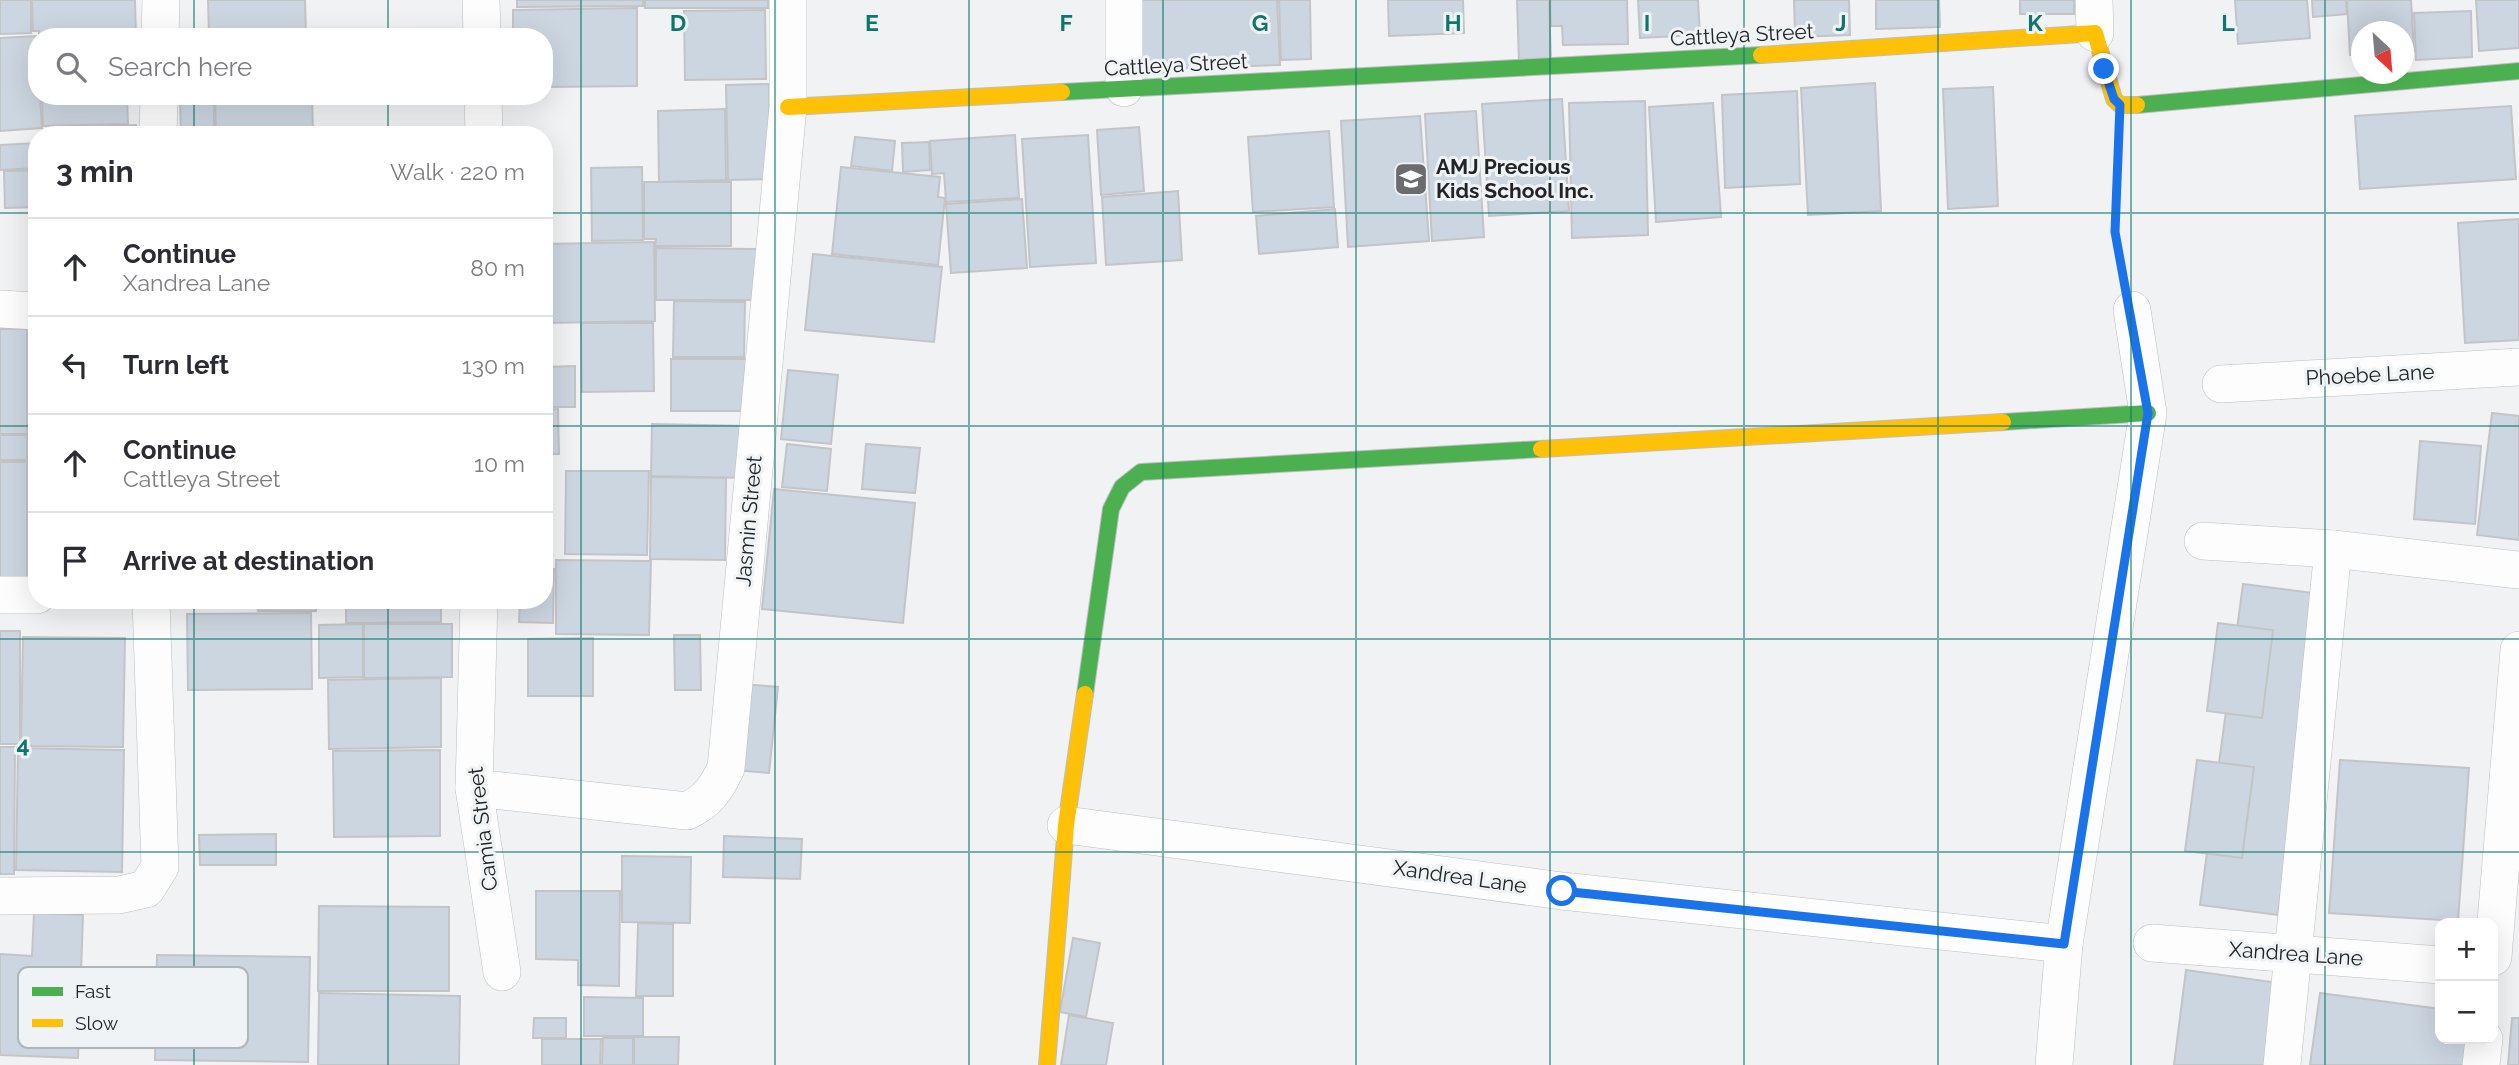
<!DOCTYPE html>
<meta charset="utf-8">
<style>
body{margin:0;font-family:Raleway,sans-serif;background:#f2f2f3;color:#2b2b33}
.controls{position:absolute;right:21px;bottom:21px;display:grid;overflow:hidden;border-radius:14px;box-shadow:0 7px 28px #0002}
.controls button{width:63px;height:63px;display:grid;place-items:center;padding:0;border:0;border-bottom:2px solid #e1e1e2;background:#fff;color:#2b2b33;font:35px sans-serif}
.compass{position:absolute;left:2351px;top:21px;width:63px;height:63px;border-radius:50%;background:#fff;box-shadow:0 7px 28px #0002;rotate:154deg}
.stop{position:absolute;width:21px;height:21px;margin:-16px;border:5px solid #1a73e8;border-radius:50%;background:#fff}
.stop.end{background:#1a73e8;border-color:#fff;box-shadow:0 2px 7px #0008}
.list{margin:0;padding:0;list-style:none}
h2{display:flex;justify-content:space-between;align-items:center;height:91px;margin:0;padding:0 28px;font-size:30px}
h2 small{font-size:23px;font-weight:400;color:#7c7c81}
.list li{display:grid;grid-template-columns:46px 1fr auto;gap:21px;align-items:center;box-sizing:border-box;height:98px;padding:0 28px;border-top:2px solid #e1e1e2}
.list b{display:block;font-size:26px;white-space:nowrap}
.list p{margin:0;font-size:23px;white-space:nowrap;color:#7c7c81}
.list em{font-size:23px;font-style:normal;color:#7c7c81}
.icon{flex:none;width:38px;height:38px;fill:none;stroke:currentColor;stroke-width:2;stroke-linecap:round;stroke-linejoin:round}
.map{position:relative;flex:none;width:2519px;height:1065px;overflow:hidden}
.search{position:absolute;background:#fff;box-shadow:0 7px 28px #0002;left:28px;top:28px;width:525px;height:77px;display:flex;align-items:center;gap:18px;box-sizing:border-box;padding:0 24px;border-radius:28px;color:#7c7c81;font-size:26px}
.panel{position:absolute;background:#fff;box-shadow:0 7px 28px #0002;left:28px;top:126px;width:525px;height:483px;border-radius:28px}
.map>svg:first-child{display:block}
</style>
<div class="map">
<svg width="2519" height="1065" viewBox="0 0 2519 1065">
<rect width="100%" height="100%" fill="#f0f2f4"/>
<g fill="#ccd6e0" stroke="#c3c4c6" stroke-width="2">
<path d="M0 0H31V33L0 34Z"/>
<path d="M32 0H135L136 37H39V31H33Z"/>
<path d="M208 0H305L306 37H209Z"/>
<path d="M517 0H643V6L517 7Z"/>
<rect x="645" y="0" width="123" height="8"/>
<path d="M1138 0H1277L1280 65 1140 70Z"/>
<path d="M1279 0H1310L1311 59 1281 60Z"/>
<path d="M1388 0H1463L1464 33 1389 36Z"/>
<path d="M1517 0H1549L1551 61 1519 62Z"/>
<path d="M1550 0H1627L1628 44 1563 45 1562 26H1551Z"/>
<path d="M1638 0H1698L1700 35 1640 38Z"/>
<path d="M1794 0H1849L1850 35 1795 37Z"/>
<path d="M1876 0H1939L1940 27 1876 29Z"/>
<rect x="2020" y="0" width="54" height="14"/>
<path d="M2235 0H2307L2310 38 2238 44Z"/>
<path d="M2312 0H2346L2347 14 2313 17Z"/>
<path d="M2347 0H2411L2414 51 2404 52V32H2362V54L2350 55Z"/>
<path d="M2476 0H2519V48L2479 51Z"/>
<path d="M637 8V86L550 87 549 57 544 58V37H513V10Z"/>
<path d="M765 10 766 79 685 80 684 11Z"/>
<path d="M2471 11 2472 57 2416 60 2414 13Z"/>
<path d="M37 36V96H40L42 128 0 131V38Z"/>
<path d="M1875 83 1881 211 1808 215 1801 88Z"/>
<path d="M769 84 770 179 728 180 726 85Z"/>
<path d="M1993 87 1998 206 1948 209 1943 89Z"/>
<path d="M1797 91 1800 184 1725 188 1722 95Z"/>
<path d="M42 96H127L128 124 43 126Z"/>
<path d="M215 96H312L313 135H216Z"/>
<path d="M1562 99 1569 211 1489 216 1482 104Z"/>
<path d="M214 101V135H181L180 102Z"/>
<path d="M1645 101 1648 235 1572 238 1569 103Z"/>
<path d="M1713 103 1721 217 1656 222 1649 107Z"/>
<path d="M2511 106 2516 179 2360 189 2355 116Z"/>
<path d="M725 109 726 180 659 182 658 111Z"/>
<path d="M1476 111 1484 237 1432 241 1425 114Z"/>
<path d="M1420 116 1429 241 1348 247 1341 121Z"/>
<path d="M136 125 137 135H53V128Z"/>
<path d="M1139 127 1144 191 1101 195 1097 130Z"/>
<path d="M1329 131 1334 207 1253 212 1248 137Z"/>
<path d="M1015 135 1019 198 946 202 944 173 932 174 930 141Z"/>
<path d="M1088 135 1096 263 1030 267 1022 139Z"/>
<path d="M855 137 895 141 892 171 851 166Z"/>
<path d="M929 142 930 170 903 172 902 143Z"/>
<path d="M37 143V168L0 170V145Z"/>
<path d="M642 167 643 240 592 241 591 168Z"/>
<path d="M841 167 940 177 938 197 945 198 938 265 832 254Z"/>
<path d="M37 170V207L5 208 4 171Z"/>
<path d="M644 182H731V246H655L656 239H644Z"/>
<path d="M1178 191 1182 260 1106 265 1102 197Z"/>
<path d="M1022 199 1027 268 951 273 946 204Z"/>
<path d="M1335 209 1338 247 1259 254 1256 216Z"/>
<path d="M2519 219V340L2465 343 2458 223Z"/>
<path d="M654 242 655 321 544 323V244Z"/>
<path d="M656 248 757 249 756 300H656Z"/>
<path d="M813 254 942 267 934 342 805 330Z"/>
<path d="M674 301 745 302 744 357H673Z"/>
<path d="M581 323H653L654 391 582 392Z"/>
<rect x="0" y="329" width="27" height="105"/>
<path d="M29 358H37V459H30Z"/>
<path d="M671 359H749L748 411H671Z"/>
<path d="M575 366V407H544V367Z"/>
<path d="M788 370 838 375 831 444 781 439Z"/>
<path d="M558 409 559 454H544V410Z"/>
<path d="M2492 413 2519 416V540L2477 535Z"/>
<path d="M652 424 749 426 748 478 651 476Z"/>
<rect x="0" y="435" width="27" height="25"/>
<path d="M2420 441 2481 446 2475 524 2414 519Z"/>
<path d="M787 444 831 449 827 491 782 487Z"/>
<path d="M866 444 920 448 915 493 862 489Z"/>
<path d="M0 462H27V582L0 583Z"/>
<rect x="29" y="462" width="8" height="122"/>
<path d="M566 471H649L647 555 565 554Z"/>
<path d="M651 477 726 478 725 560 650 559Z"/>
<path d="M774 489 915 503 903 623 762 609Z"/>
<path d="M556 560 651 561 649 635 556 634Z"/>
<path d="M544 568 554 569 553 623 519 622 520 600H544Z"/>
<path d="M2243 584 2321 594 2278 915 2200 905Z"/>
<path d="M259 600H316V611H258Z"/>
<path d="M346 600H441V622L346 623Z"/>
<path d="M311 613 312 689 188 690 187 614Z"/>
<path d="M2218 623 2273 630 2262 718 2207 711Z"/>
<path d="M363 624V677L319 678V625Z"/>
<path d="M364 624H452V677L364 678Z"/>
<rect x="0" y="631" width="20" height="113"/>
<path d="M674 635H700L701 690H675Z"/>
<path d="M23 637 125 638 123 747 21 746Z"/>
<path d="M593 638V696H528V639Z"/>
<path d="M441 678V747L329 749 328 680Z"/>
<path d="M743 684 778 687 769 773 735 770Z"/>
<path d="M0 747H15L14 874H0Z"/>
<path d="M18 748 124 750 122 872 16 870Z"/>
<path d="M440 750V836L334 837 333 751Z"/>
<path d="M2197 760 2254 767 2242 858 2185 851Z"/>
<path d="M2340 760 2469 768 2458 921 2329 913Z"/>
<path d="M276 834V865H200L199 835Z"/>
<path d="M724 836 802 839 800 879 723 877Z"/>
<path d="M622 856 691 857 690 923 622 922Z"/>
<path d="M536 891H620L619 986 578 985V960L536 959Z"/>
<path d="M319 906 449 907V991H318Z"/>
<path d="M34 913 83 915 78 1058 0 1055V954L32 956Z"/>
<path d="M638 923 673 924V996H636Z"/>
<path d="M1073 938 1100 943 1086 1017 1060 1012Z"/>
<path d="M157 955 310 957 308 1062 155 1060Z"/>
<path d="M2186 970 2279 983 2268 1065H2174Z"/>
<path d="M319 993 460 996 459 1065H318Z"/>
<path d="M2320 993 2440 1009V1039H2471L2467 1065H2310Z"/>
<path d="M584 997 643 998V1036H584Z"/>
<path d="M1069 1015 1113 1023 1106 1065H1061Z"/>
<path d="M534 1018H566V1038H533Z"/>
<path d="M2512 1018H2519V1065H2508Z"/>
<path d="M634 1037H679L678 1065H634Z"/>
<path d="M603 1038H633V1065H602Z"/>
<path d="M542 1039H601L600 1065H542Z"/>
</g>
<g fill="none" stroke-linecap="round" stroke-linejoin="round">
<g stroke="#bcbebf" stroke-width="38">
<g id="street">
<path d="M481 0 482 37"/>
<path d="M2094 0 2095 33"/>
<path d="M160 37 161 0"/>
<path d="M1124 88V0"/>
<path d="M483 96 484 135"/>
<path d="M158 135 159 96"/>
<path d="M0 309 37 311"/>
<path d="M2221 384 2519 367"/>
<path d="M2203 541 2333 549 2519 570"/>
<path d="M0 595H37"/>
<path d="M479 600 474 788 502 972"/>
<path d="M474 788 687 811C708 801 716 789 726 768L788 107V0"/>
<path d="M1066 825 1562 891 2064 944"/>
<path d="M0 896 119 895 146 889 160 867 151 600"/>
<path d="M2152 943 2440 965"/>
<path d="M2493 957 2519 650"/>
<path d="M2054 1065 2064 944 2148 413 2132 310"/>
<path d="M2282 1065 2333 549"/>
<path d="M2481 1065 2484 1039"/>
</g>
</g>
<g stroke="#bcbebf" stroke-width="18">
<g id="fast">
<path d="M1062 92 1761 55"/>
<path d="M2137 105 2519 71"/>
<path d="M2003 422 2148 413"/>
<path d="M1085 694 1111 509 1122 487 1141 472 1541 449"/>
</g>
</g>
<g stroke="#bcbebf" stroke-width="18">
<g id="slow">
<path d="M1761 55 2095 33 2114 99 2120 105H2137"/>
<path d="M788 107 1062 92"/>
<path d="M1541 449 2003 422"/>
<path d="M1047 1065 1066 825 1085 694"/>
</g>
</g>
<path stroke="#dddede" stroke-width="4.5" stroke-dasharray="5 5" stroke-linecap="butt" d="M2118 144 2115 232 2124 271"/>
<use href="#street" stroke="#fdfdfd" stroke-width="37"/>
<use href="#fast" stroke="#4caf50" stroke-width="16"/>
<use href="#slow" stroke="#ffc107" stroke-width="16"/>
</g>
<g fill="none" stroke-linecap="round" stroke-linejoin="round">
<path stroke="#1a73e8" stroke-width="9" d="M1562 891 2064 944 2148 413 2115 232 2120 105 2114 99 2104 69"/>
</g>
<path fill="none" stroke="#0f766e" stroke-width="2" stroke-opacity="0.55" d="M194 0V37M388 0V37M581 0V1065M775 0V1065M969 0V1065M1163 0V1065M1356 0V1065M1550 0V1065M1744 0V1065M1938 0V1065M2131 0V1065M2325 0V1065M194 96V135M388 96V135M0 213H37M544 213H2519M0 426H37M544 426H2519M194 600V1065M388 600V1065M0 639H2519M0 852H2519"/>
<defs>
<g id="school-square" transform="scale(1.75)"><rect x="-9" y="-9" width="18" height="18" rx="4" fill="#6a6c6d" stroke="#eff3f5"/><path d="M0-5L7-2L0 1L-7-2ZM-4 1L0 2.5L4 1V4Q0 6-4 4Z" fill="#fff"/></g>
</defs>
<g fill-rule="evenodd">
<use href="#school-square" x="1411" y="179"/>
</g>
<g text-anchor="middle" stroke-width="6" stroke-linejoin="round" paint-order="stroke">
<g font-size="21" fill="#222425" stroke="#eff3f5">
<text transform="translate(1742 35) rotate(-3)" y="7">Cattleya Street</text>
<text transform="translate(1176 65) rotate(-3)" y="7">Cattleya Street</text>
<text transform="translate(2370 375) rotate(-3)" y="7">Phoebe Lane</text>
<text transform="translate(749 521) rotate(-85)" y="7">Jasmin Street</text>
<text transform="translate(483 829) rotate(-97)" y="7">Camia Street</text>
<text transform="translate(1460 877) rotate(8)" y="7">Xandrea Lane</text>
<text transform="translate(2296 954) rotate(4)" y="7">Xandrea Lane</text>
</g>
<g font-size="21" font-weight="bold" fill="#222425" stroke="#eff3f5" text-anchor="start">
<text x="1436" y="174">AMJ Precious<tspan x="1436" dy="24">Kids School Inc.</tspan></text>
</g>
</g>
<rect x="18" y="967" width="230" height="81" rx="10" fill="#eff3f5" stroke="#b2b5b7" stroke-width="2"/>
<rect x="32" y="987" width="31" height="9" fill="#4caf50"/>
<rect x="32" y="1019" width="31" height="8" fill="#ffc107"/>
<g font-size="19" fill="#222425">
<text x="75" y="998">Fast</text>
<text x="75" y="1030">Slow</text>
</g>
<g font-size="23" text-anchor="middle" font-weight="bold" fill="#0f766e" stroke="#eff3f5" stroke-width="6" stroke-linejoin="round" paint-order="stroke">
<text x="678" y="31">D</text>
<text x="872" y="31">E</text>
<text x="1066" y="31">F</text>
<text x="1260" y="31">G</text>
<text x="1453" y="31">H</text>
<text x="1647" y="31">I</text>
<text x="1841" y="31">J</text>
<text x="2035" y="31">K</text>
<text x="2228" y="31">L</text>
<text x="23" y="753">4</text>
</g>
</svg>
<div class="controls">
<button>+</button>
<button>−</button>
</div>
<svg class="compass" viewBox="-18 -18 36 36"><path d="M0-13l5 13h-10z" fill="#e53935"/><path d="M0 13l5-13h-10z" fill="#7c7c81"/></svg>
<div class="stop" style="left:1562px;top:891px"></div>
<div class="stop end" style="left:2104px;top:69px"></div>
<div class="search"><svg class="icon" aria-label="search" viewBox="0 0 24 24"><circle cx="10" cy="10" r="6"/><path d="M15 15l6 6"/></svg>Search here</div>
<section class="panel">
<h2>3 min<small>Walk · 220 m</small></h2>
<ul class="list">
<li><svg class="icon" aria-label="ahead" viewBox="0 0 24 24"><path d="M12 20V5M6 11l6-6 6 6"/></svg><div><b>Continue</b><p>Xandrea Lane</p></div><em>80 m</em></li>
<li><svg class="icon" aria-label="left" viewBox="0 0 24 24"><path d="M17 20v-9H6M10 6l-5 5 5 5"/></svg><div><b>Turn left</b></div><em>130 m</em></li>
<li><svg class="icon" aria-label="ahead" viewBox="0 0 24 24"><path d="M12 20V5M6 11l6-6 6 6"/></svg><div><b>Continue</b><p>Cattleya Street</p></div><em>10 m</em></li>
<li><svg class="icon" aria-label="arrive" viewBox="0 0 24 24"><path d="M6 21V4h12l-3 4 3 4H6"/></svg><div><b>Arrive at destination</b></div></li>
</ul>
</section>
</div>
